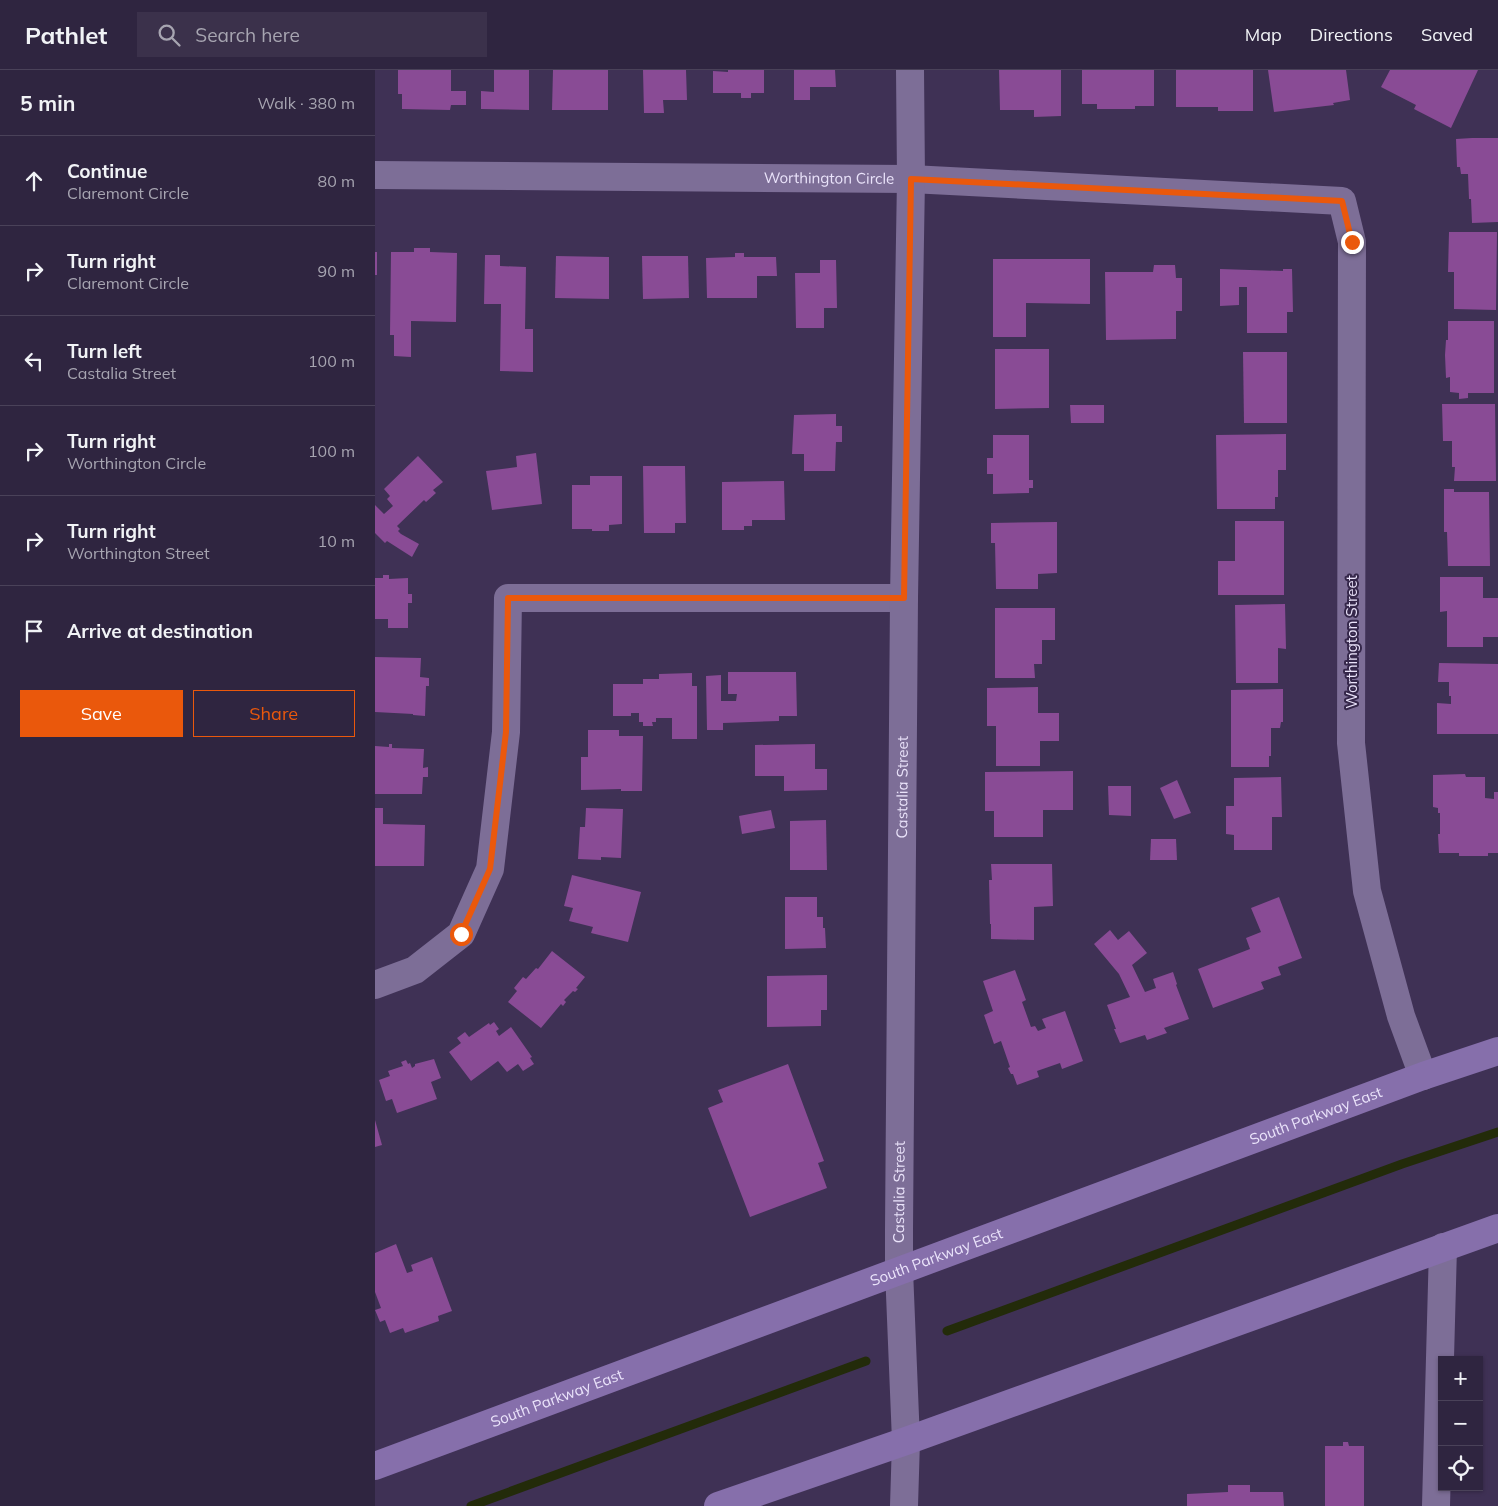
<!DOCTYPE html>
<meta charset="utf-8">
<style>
body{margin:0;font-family:Mulish,sans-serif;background:#3b314b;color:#f1f3f6}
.controls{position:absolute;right:15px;bottom:15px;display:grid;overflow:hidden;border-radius:0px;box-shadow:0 1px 4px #0004}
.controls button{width:45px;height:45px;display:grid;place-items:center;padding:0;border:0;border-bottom:1px solid #4a4259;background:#2f2540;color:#f1f3f6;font:25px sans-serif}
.stop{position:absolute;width:15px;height:15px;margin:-11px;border:4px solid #ea580c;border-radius:50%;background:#fff}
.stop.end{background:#ea580c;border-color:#fff;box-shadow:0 1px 5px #0008}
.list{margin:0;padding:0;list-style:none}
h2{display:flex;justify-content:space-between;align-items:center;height:65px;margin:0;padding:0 20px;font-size:21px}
h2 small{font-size:16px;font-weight:400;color:#a7a5b1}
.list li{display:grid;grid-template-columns:32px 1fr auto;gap:15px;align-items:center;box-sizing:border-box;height:90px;padding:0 20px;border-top:1px solid #4a4259}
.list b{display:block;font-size:19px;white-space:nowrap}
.list p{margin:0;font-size:16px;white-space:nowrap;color:#a7a5b1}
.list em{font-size:16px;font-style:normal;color:#a7a5b1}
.actions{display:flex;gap:10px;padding:15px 20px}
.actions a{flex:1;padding:11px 0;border:1px solid #ea580c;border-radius:0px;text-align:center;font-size:18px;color:#ea580c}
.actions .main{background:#ea580c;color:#fff}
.icon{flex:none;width:28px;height:28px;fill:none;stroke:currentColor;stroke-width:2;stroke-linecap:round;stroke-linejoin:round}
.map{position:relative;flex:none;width:1123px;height:1436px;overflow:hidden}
header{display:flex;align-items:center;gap:30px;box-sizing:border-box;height:70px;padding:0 25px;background:#2f2540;border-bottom:1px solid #4a4259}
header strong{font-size:24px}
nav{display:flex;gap:28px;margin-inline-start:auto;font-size:18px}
.search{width:350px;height:45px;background:#3b314b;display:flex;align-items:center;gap:12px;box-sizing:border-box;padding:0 18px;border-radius:0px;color:#a7a5b1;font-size:19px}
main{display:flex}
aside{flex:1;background:#2f2540}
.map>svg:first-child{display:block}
</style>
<header>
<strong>Pathlet</strong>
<div class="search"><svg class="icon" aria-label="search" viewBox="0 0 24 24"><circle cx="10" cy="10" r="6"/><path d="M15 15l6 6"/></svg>Search here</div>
<nav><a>Map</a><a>Directions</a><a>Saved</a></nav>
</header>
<main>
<aside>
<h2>5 min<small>Walk · 380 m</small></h2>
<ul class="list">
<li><svg class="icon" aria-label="ahead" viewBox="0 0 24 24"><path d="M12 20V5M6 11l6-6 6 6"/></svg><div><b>Continue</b><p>Claremont Circle</p></div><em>80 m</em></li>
<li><svg class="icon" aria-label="right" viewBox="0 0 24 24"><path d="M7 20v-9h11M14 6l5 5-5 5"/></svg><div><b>Turn right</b><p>Claremont Circle</p></div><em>90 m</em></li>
<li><svg class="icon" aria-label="left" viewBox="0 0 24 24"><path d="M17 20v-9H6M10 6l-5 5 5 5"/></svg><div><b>Turn left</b><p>Castalia Street</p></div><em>100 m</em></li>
<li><svg class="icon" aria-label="right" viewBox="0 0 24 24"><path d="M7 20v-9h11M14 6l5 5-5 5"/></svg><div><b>Turn right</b><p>Worthington Circle</p></div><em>100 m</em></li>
<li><svg class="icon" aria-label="right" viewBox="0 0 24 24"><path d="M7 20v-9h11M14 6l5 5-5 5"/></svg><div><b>Turn right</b><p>Worthington Street</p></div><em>10 m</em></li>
<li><svg class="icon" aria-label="arrive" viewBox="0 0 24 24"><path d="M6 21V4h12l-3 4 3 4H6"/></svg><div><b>Arrive at destination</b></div></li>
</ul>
<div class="actions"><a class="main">Save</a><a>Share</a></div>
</aside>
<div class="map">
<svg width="1123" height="1436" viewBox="0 0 1123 1436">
<rect width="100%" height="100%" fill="#3f3155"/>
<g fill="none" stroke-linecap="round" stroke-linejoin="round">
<g stroke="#232b0a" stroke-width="9">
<path d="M572 1261 1027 1094 1123 1062"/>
<path d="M96 1436 491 1291"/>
</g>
</g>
<g fill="#894b95">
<path d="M23 0H76V21H91V35H76L75 40 27 39V24H23Z"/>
<path d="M119 0H154V40L106 39V21L119 22Z"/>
<path d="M178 0H233V40H177Z"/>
<path d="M268 0H311L312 30H288L289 43H269Z"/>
<path d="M353 0H389V23H376V28H366V23H338V1L353 2Z"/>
<path d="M419 0H460L461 17H435V30H419Z"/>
<path d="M624 0H686V46L659 47V40H625Z"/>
<path d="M707 0H779V36H760V39H722V34H707Z"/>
<path d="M801 0H878V41H843V37H801Z"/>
<path d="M893 0H971L975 30 958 33 959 35 899 42Z"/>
<path d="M1015 0H1103L1076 58 1039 39 1041 35 1006 17Z"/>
<path d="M1097 68H1123V152L1097 153 1096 129H1094L1093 104H1086L1085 97H1082L1081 69Z"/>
<path d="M1074 162H1122L1121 240 1079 239V202H1073Z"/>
<path d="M39 178H55V182L82 183 81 252 36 251V287L19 286V265H15L16 182H39Z"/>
<rect x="0" y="182" width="2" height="23"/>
<path d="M360 183H369V187H401L402 206H382V228H332L331 188 360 187Z"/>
<path d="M110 185H125V196L151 197 150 259H158V302L125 301 126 234H109Z"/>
<path d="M181 186 234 187V229L180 228Z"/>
<path d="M267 186H313L314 228 268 229Z"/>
<path d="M618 189H715V234L651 233V267H618Z"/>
<path d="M445 190H461L462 238H449V258H421L420 203H445Z"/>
<path d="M779 195H800L801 208H807V241H801V269L731 270 730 202H778Z"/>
<path d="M845 199 908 201V199H917L918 242H912V263H872V217H864V235L845 236Z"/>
<path d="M1073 251H1119V323H1093V328L1084 329V323L1075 322V307L1071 308 1070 285 1071 270H1073Z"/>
<path d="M620 279H674V338L620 339Z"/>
<path d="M868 282H912V353H869Z"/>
<path d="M1067 334H1120L1121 411H1079L1080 397H1077V371H1068Z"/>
<path d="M695 335H729V353H696Z"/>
<path d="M461 344V356H467V372H461L460 401H429V384H417L419 345Z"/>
<path d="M911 364V400H903V427H900V439H842L841 365Z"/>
<path d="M618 365H654V410H658V418H654V423L618 424V404H612V388H618Z"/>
<path d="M161 383 167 434 117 440 111 401 142 397 141 386Z"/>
<path d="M43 386 68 412 58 420 61 423 51 432 49 430 22 456 25 459 23 461 26 464 44 474 37 487 12 471 10 473 0 463V435L9 444 18 436 12 429 15 426 9 419Z"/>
<path d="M268 396H310L311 453H300V463H269Z"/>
<path d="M215 406H247V454L234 455V461H217V459H197V415H215Z"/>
<path d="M409 411 410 450H377V456H369V460H347V412Z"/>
<path d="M1069 419H1079V422H1114L1115 496H1073L1072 462H1069Z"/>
<path d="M860 451H909V525H843V491H860Z"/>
<path d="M682 452V503L663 504V519H621L620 473H616V453Z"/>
<path d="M8 505H14V509L33 508V524H37V533H33V558H13V549H0V508H8Z"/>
<path d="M1065 507H1108V528H1123V567H1108V577H1072V541L1065 542Z"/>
<path d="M910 534 911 579 903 578V613H861L860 535Z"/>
<path d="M620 538H680V570H667V594H659L660 608H620Z"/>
<path d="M0 587 46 588 45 607 54 608V616H51L50 646 38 645V644L0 642Z"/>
<path d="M1064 593 1123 594V664H1062V633L1076 634V626H1074V612H1063Z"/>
<path d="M353 602H421L422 646H404V651L348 653V660H332L331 606 346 605V631H361L362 624H353Z"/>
<path d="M317 603V616H322V669H297V648H281V652H277L278 656H268V652H264V643H256V646H238V614H268V609H284V604Z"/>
<path d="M663 617V643H684V671H665V696H621V656H612V618Z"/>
<path d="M908 619V652H906L905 658H896V686H894V697H856V620Z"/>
<path d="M213 660H244V666H268L267 721H246V719L206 720V687H213Z"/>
<path d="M14 674H17V678L49 679 48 698 53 697V707H48L47 724H0V676L14 677Z"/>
<path d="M440 674V699H452V720L409 721V706H380V675Z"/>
<path d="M698 701V740H668V767H619V741H610V702Z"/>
<path d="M1090 704 1091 707H1110V728L1119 729V722H1123V783H1113V786H1084V783H1064L1063 764H1065V743H1063V738L1058 737V705Z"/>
<path d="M906 707 907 747H897V780H859V765L851 764V736H859V708Z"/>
<path d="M802 710 816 743 799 749 785 718Z"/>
<path d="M733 716H756V746L734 745Z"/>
<path d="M0 738H8V754L50 755 49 796H0Z"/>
<path d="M211 738 248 739 246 788 226 787V790L203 789 205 757H210Z"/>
<path d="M396 740 400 758 367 764 364 746Z"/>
<path d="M451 750 452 800H415V751Z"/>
<path d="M776 769H801L802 790H775Z"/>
<path d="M616 794H677L678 836 659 837V870L616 869V854H615L614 810H617Z"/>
<path d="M197 805 266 822 253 872 216 863 218 857 194 851 198 838 189 836Z"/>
<path d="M410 827H442V847H448V858H450L451 878 410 879Z"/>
<path d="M904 827 927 888 903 897 906 905 886 912 889 919 838 938 823 899 875 879 871 868 886 862 876 838Z"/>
<path d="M735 860 743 870 754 861 772 883 757 895 770 922 781 918 778 909 798 902 802 914 801 915 814 949 789 958 792 963 772 970 770 965 745 973 739 959H741L732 935 755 927 744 904 719 874Z"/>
<path d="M177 881 210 907 201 918 203 919 200 922 198 921 189 930 191 932 188 936 186 934 166 958 133 932 142 921 139 918 148 907 151 909 161 898 163 899Z"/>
<path d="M640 900 651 930 647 932 656 957 660 956 663 961 671 958 667 949 690 941 708 991 687 999 685 993 662 1001 664 1007 642 1015 638 1004H636L633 998 635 997 626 971 619 974 609 945 618 941 608 911Z"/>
<path d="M452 905V940H446V956L392 957V906Z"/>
<path d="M119 952 124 959 121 961 124 966 136 957 157 987 155 988 159 994 148 1001 143 994 132 1002 123 991 96 1011 74 982 86 973 82 968 90 962 94 967 114 953 115 955Z"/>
<path d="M59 989 66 1008 56 1012 62 1029 22 1043 17 1029 11 1031 4 1010 15 1006 13 1001 28 996 26 992 31 990 33 994 35 993 37 998 40 996V994Z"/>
<path d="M413 994 449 1091 443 1093 452 1118 375 1147 333 1038 348 1032 343 1020Z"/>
<path d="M0 1050 7 1075 0 1077Z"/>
<path d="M21 1174 32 1203 38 1201 36 1195 57 1187 77 1241 63 1246 64 1251 30 1263 28 1258 15 1263 10 1250 5 1252 0 1240 6 1238 0 1222V1183Z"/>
<path d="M968 1372H973L974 1376H989V1436H950V1376H968Z"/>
<path d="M853 1415H875V1422H908L909 1436H812V1424L853 1422Z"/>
</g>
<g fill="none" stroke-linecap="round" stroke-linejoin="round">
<g stroke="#7d6e97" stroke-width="28">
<path id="s1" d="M0 105 536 109 967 131 977 172 976 673 992 821 1026 946 1048 1006"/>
<path d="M0 915 40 900 86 864 115 799 131 662 133 528H529"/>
<path d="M1061 1436 1068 1177"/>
</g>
<path stroke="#7d6e97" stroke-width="28" id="s2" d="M529 1436 531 1371 524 1200V1159L529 528 536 109 535 0"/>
<g stroke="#866fab" stroke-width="28">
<path id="s3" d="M0 1396 1048 1006 1123 981"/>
<path d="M343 1436 531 1371 1123 1158"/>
</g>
</g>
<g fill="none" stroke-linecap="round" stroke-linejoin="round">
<path stroke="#ea580c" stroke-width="6" d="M86 864 115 799 131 662 133 528H529L536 109 967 131 977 172"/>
</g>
<g text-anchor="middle" stroke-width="4" stroke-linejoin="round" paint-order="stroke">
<g font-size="15" fill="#eae3fa" stroke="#35274a">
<text dy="5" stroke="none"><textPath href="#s1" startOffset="454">Worthington Circle</textPath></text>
<text transform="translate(977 572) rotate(-90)" y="5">Worthington Street</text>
<text dy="5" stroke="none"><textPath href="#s2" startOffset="719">Castalia Street</textPath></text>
<text dy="5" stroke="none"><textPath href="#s3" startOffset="1004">South Parkway East</textPath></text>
<text dy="5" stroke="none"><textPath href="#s2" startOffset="314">Castalia Street</textPath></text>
<text dy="5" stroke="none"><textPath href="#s3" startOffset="599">South Parkway East</textPath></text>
<text dy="5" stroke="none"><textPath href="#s3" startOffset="194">South Parkway East</textPath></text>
</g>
</g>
</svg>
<div class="controls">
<button>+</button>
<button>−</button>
<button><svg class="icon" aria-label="locate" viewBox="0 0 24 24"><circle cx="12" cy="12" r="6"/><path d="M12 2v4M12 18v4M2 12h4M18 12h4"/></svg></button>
</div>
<div class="stop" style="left:86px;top:864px"></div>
<div class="stop end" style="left:977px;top:172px"></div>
</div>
</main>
